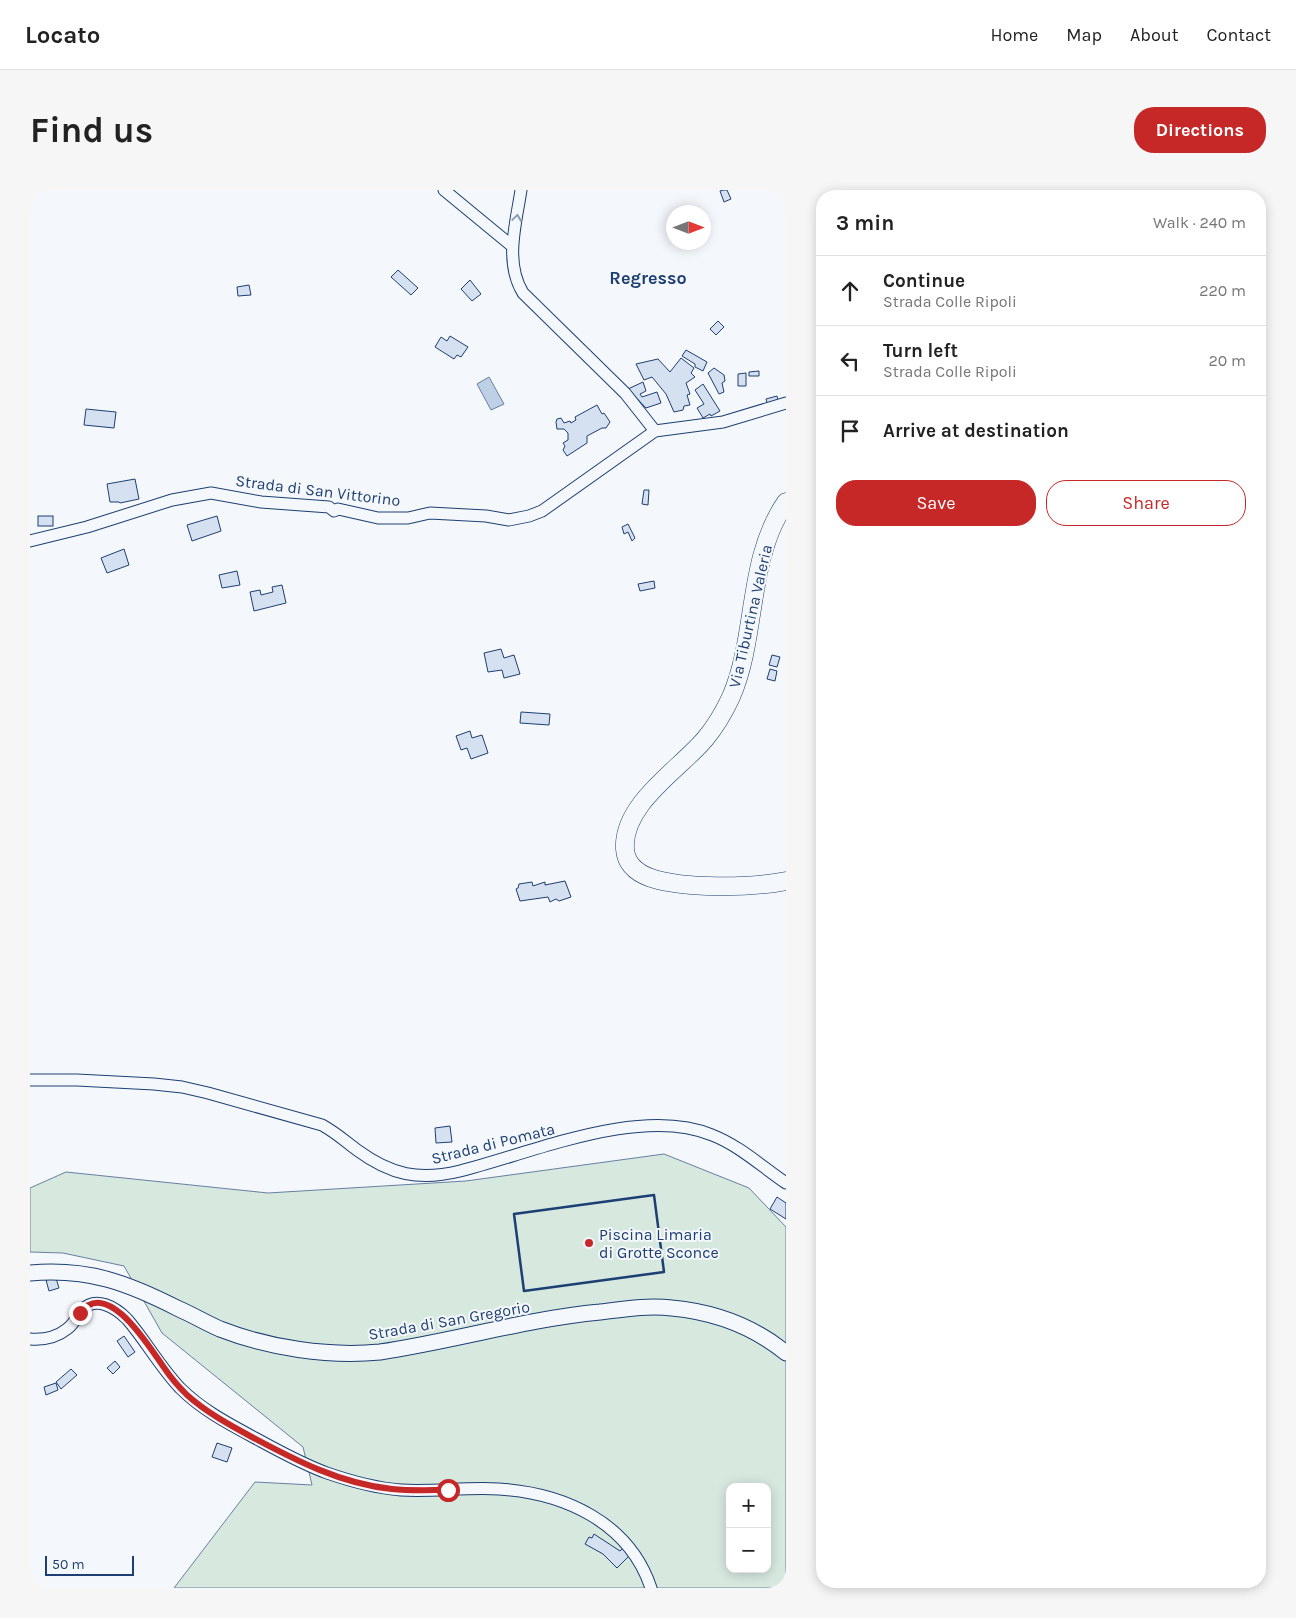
<!DOCTYPE html>
<meta charset="utf-8">
<style>
body{margin:0;font-family:Karla,sans-serif;background:#f6f6f6;color:#222}
.controls{position:absolute;right:15px;bottom:15px;display:grid;overflow:hidden;border-radius:10px;box-shadow:0 2px 12px #0003}
.controls button{width:45px;height:45px;display:grid;place-items:center;padding:0;border:0;border-bottom:1px solid #e0e0e0;background:#fff;color:#222;font:25px sans-serif}
.compass{position:absolute;left:636px;top:15px;width:45px;height:45px;border-radius:50%;background:#fff;box-shadow:0 2px 12px #0003;rotate:90deg}
.scale{position:absolute;left:15px;bottom:12px;width:89px;box-sizing:border-box;padding-left:5px;border:2px solid #1d3f73;border-top:0;font-size:14px;line-height:18px;white-space:nowrap;color:#1d3f73;-webkit-text-stroke:4px #f4f7fb;paint-order:stroke}
.stop{position:absolute;width:15px;height:15px;margin:-11px;border:4px solid #c62828;border-radius:50%;background:#fff}
.stop.end{background:#c62828;border-color:#fff;box-shadow:0 1px 5px #0008}
.list{margin:0;padding:0;list-style:none}
h2{display:flex;justify-content:space-between;align-items:center;height:65px;margin:0;padding:0 20px;font-size:21px}
h2 small{font-size:16px;font-weight:400;color:#767676}
.list li{display:grid;grid-template-columns:32px 1fr auto;gap:15px;align-items:center;box-sizing:border-box;height:70px;padding:0 20px;border-top:1px solid #e0e0e0}
.list b{display:block;font-size:19px;white-space:nowrap}
.list p{margin:0;font-size:16px;white-space:nowrap;color:#767676}
.list em{font-size:16px;font-style:normal;color:#767676}
.actions{display:flex;gap:10px;padding:15px 20px}
.actions a{flex:1;padding:11px 0;border:1px solid #c62828;border-radius:20px;text-align:center;font-size:18px;color:#c62828}
.actions .main{background:#c62828;color:#fff}
.icon{flex:none;width:28px;height:28px;fill:none;stroke:currentColor;stroke-width:2;stroke-linecap:round;stroke-linejoin:round}
.map{position:relative;flex:none;width:756px;height:1398px;overflow:hidden;border-radius:20px}
header{display:flex;align-items:center;gap:30px;box-sizing:border-box;height:70px;padding:0 25px;background:#fff;border-bottom:1px solid #e0e0e0}
header strong{font-size:24px}
nav{display:flex;gap:28px;margin-inline-start:auto;font-size:18px}
.intro{display:flex;align-items:center;justify-content:space-between;box-sizing:border-box;height:120px;padding:0 30px}
h1{margin:0;font-size:35px}
.button{padding:12px 22px;border-radius:20px;background:#c62828;color:#fff;font-size:18px;font-weight:700}
main{display:flex;gap:30px;padding:0 30px}
aside{flex:1;background:#fff;border-radius:20px;box-shadow:0 2px 12px #0003}
.map>svg:first-child{display:block}
</style>
<header>
<strong>Locato</strong>
<nav><a>Home</a><a>Map</a><a>About</a><a>Contact</a></nav>
</header>
<div class="intro"><h1>Find us</h1><a class="button">Directions</a></div>
<main>
<div class="map">
<svg width="756" height="1398" viewBox="0 0 756 1398">
<rect width="100%" height="100%" fill="#f4f7fb"/>
<path fill="#d7e8df" stroke="#687fa3" fill-rule="evenodd" d="M634 964 719 998 756 1037V1398H144L225 1292 282 1295 273 1257 132 1143 94 1076 33 1063 0 1062V998L36 982 238 1003 436 991ZM700 1297H737V1379H700Z"/>
<path fill="#bed0e5" stroke="#687fa3" d="M459 187 474 214 461 220 447 194Z"/>
<g fill="#d5e0f0" stroke="#1d3f73">
<path d="M694 0H697L701 9 694 12 690 1Z"/>
<path d="M368 80 388 98 381 105 361 87Z"/>
<path d="M440 90 451 104 442 111 431 99Z"/>
<path d="M219 95 221 105 208 106 207 97Z"/>
<path d="M688 131 694 137 686 145 680 139Z"/>
<path d="M420 146 438 157 431 167 427 165 424 169 405 157 411 147 417 151Z"/>
<path d="M656 160 677 172 673 181 665 177V174L652 166Z"/>
<path d="M651 168 664 178 661 183 665 187 656 193 660 204 657 205 660 215 654 216 653 220 644 222 636 204 622 187 614 190 606 174 628 169 640 182Z"/>
<path d="M684 178 694 185 695 191 692 193 694 202 689 204 678 183Z"/>
<path d="M729 181V186H719V182Z"/>
<path d="M716 183V196H708V184Z"/>
<path d="M613 192 616 201 610 204 612 207 627 202 631 213 616 218 598 199Z"/>
<path d="M673 194 690 221 681 226 680 224 673 228 667 218 674 214 665 200Z"/>
<path d="M747 206 748 210 737 213 736 209Z"/>
<path d="M567 215 572 224 574 223 580 232 576 238H572L557 246V253L537 266 533 260 535 256 533 253 538 250V243L534 239H527L526 232 527 229 531 228 534 233 540 231 541 233 546 230 545 227Z"/>
<path d="M56 219 86 222 84 238 54 235Z"/>
<path d="M105 289 109 309 90 313 89 312H80L77 294Z"/>
<path d="M614 300H619L618 315 612 314Z"/>
<rect x="8" y="326" width="15" height="10"/>
<path d="M187 326 191 341 162 351 157 335Z"/>
<path d="M598 334 605 348 602 351 598 342 594 344 592 337Z"/>
<path d="M94 359 99 375 77 383 71 368Z"/>
<path d="M207 381 210 395 192 398 189 385Z"/>
<path d="M624 391 625 398 610 401 608 394Z"/>
<path d="M252 395 256 413 224 421 220 402 230 400 231 405 243 402 242 397Z"/>
<path d="M471 459 474 468 484 465 490 484 474 488 472 480 458 482 454 463Z"/>
<path d="M742 465 750 467 747 477 739 475Z"/>
<path d="M740 479 747 481 745 491 737 489Z"/>
<path d="M491 522 520 524 519 535 490 533Z"/>
<path d="M440 541 442 548 452 545 458 563 441 569 437 558 431 560 426 546Z"/>
<path d="M535 691 541 707 529 711 526 709 520 712 518 707 490 711 486 699 488 698 489 694 502 692 503 696 515 692V695Z"/>
<path d="M420 936 422 952 406 953 405 938Z"/>
<path d="M747 1007 756 1013V1029L740 1019Z"/>
<path d="M26 1088 29 1098 19 1101 16 1090Z"/>
<path d="M94 1146 105 1162 98 1167 87 1151Z"/>
<path d="M85 1171 90 1177 83 1184 77 1178Z"/>
<path d="M41 1179 47 1185 31 1199 26 1192Z"/>
<path d="M26 1193 28 1200 16 1205 14 1197Z"/>
<path d="M187 1253 202 1258 197 1272 182 1267Z"/>
<path d="M564 1344 590 1361 593 1358 600 1365 587 1378 573 1364 555 1354 559 1347 562 1348Z"/>
</g>
<g fill="none" stroke-linecap="round" stroke-linejoin="round">
<g stroke="#1d3f73" stroke-width="13">
<g id="street">
<path d="M414 0 482 56"/>
<path d="M491 0C486 34 474 72 493 103L595 203 625 241"/>
<path d="M0 351 57 337 142 310 181 303 231 312 299 317 304 321 308 319 348 328H378L400 323 456 326 479 330 499 326 512 321 625 241 693 232 756 213"/>
<path d="M0 890H47L124 894 152 897 178 903 292 935C305 942 315 951 327 960 361 985 389 991 430 981 502 963 611 915 682 945 710 956 731 976 756 993"/>
<path d="M0 1149C13 1150 27 1147 37 1139 44 1134 47 1126 52 1120 66 1105 86 1118 97 1129 116 1151 130 1177 150 1198 172 1220 199 1234 225 1248 249 1261 272 1274 297 1283 320 1291 346 1298 371 1300 403 1302 436 1297 469 1299 534 1303 599 1332 621 1398"/>
</g>
</g>
<g stroke="#1d3f73" stroke-width="17">
<path id="secondary" d="M0 1083C59 1078 98 1093 149 1119 163 1125 176 1133 190 1139 239 1158 298 1167 350 1162 424 1151 496 1129 570 1122 594 1119 618 1115 642 1118 684 1122 723 1136 756 1163"/>
</g>
<g stroke="#1d3f73" stroke-width="19">
<path id="primary" d="M756 312C716 370 728 445 701 507 694 522 686 536 675 549 650 579 592 614 595 659 596 674 607 683 621 688 655 699 720 698 756 691"/>
</g>
<use href="#street" stroke="#f4f7fb" stroke-width="11"/>
<use href="#secondary" stroke="#f4f7fb" stroke-width="15"/>
<use href="#primary" stroke="#f4f7fb" stroke-width="18"/>
<path stroke="#1d3f73" stroke-width="2.5" d="M624 1005 634 1082 494 1101 484 1024Z"/>
</g>
<defs><path id="oneway-chevron" d="M-2-3.5L2.5 0L-2 3.5" fill="none" stroke-width="1.6" stroke-linecap="round" stroke-linejoin="round" transform="scale(1.25)"/></defs>
<use stroke="#889bb7" href="#oneway-chevron" transform="translate(487 28) rotate(-82)"/>
<g fill="none" stroke-linecap="round" stroke-linejoin="round">
<path stroke="#c62828" stroke-width="6" d="M50 1123C78 1086 121 1160 135 1179 141 1188 149 1197 157 1205 176 1222 198 1234 220 1246 265 1270 311 1294 362 1299 380 1301 400 1300 418 1300"/>
</g>
<circle fill="#c62828" stroke="#f4f7fb" stroke-width="2" cx="559" cy="1053" r="5"/>
<g text-anchor="middle" stroke-width="4" stroke-linejoin="round" paint-order="stroke">
<g font-size="16" fill="#1d3f73" stroke="#f4f7fb">
<text transform="translate(288 300) rotate(7)" y="6">Strada di San Vittorino</text>
<text transform="translate(720 426) rotate(-77)" y="6">Via Tiburtina Valeria</text>
<text transform="translate(463 953) rotate(-14)" y="6">Strada di Pomata</text>
<text transform="translate(419 1130) rotate(-10)" y="6">Strada di San Gregorio</text>
</g>
<g font-size="16" fill="#1d3f73" stroke="#f4f7fb" text-anchor="start">
<text x="569" y="1050">Piscina Limaria<tspan x="569" dy="18">di Grotte Sconce</tspan></text>
</g>
<g font-size="18" font-weight="bold" fill="#1d3f73" stroke="#f4f7fb">
<text x="618" y="94">Regresso</text>
</g>
</g>
</svg>
<div class="controls">
<button>+</button>
<button>−</button>
</div>
<svg class="compass" viewBox="-18 -18 36 36"><path d="M0-13l5 13h-10z" fill="#e53935"/><path d="M0 13l5-13h-10z" fill="#767676"/></svg>
<div class="scale">50 m</div>
<div class="stop" style="left:418px;top:1300px"></div>
<div class="stop end" style="left:50px;top:1123px"></div>
</div>
<aside>
<h2>3 min<small>Walk · 240 m</small></h2>
<ul class="list">
<li><svg class="icon" aria-label="ahead" viewBox="0 0 24 24"><path d="M12 20V5M6 11l6-6 6 6"/></svg><div><b>Continue</b><p>Strada Colle Ripoli</p></div><em>220 m</em></li>
<li><svg class="icon" aria-label="left" viewBox="0 0 24 24"><path d="M17 20v-9H6M10 6l-5 5 5 5"/></svg><div><b>Turn left</b><p>Strada Colle Ripoli</p></div><em>20 m</em></li>
<li><svg class="icon" aria-label="arrive" viewBox="0 0 24 24"><path d="M6 21V4h12l-3 4 3 4H6"/></svg><div><b>Arrive at destination</b></div></li>
</ul>
<div class="actions"><a class="main">Save</a><a>Share</a></div>
</aside>
</main>
